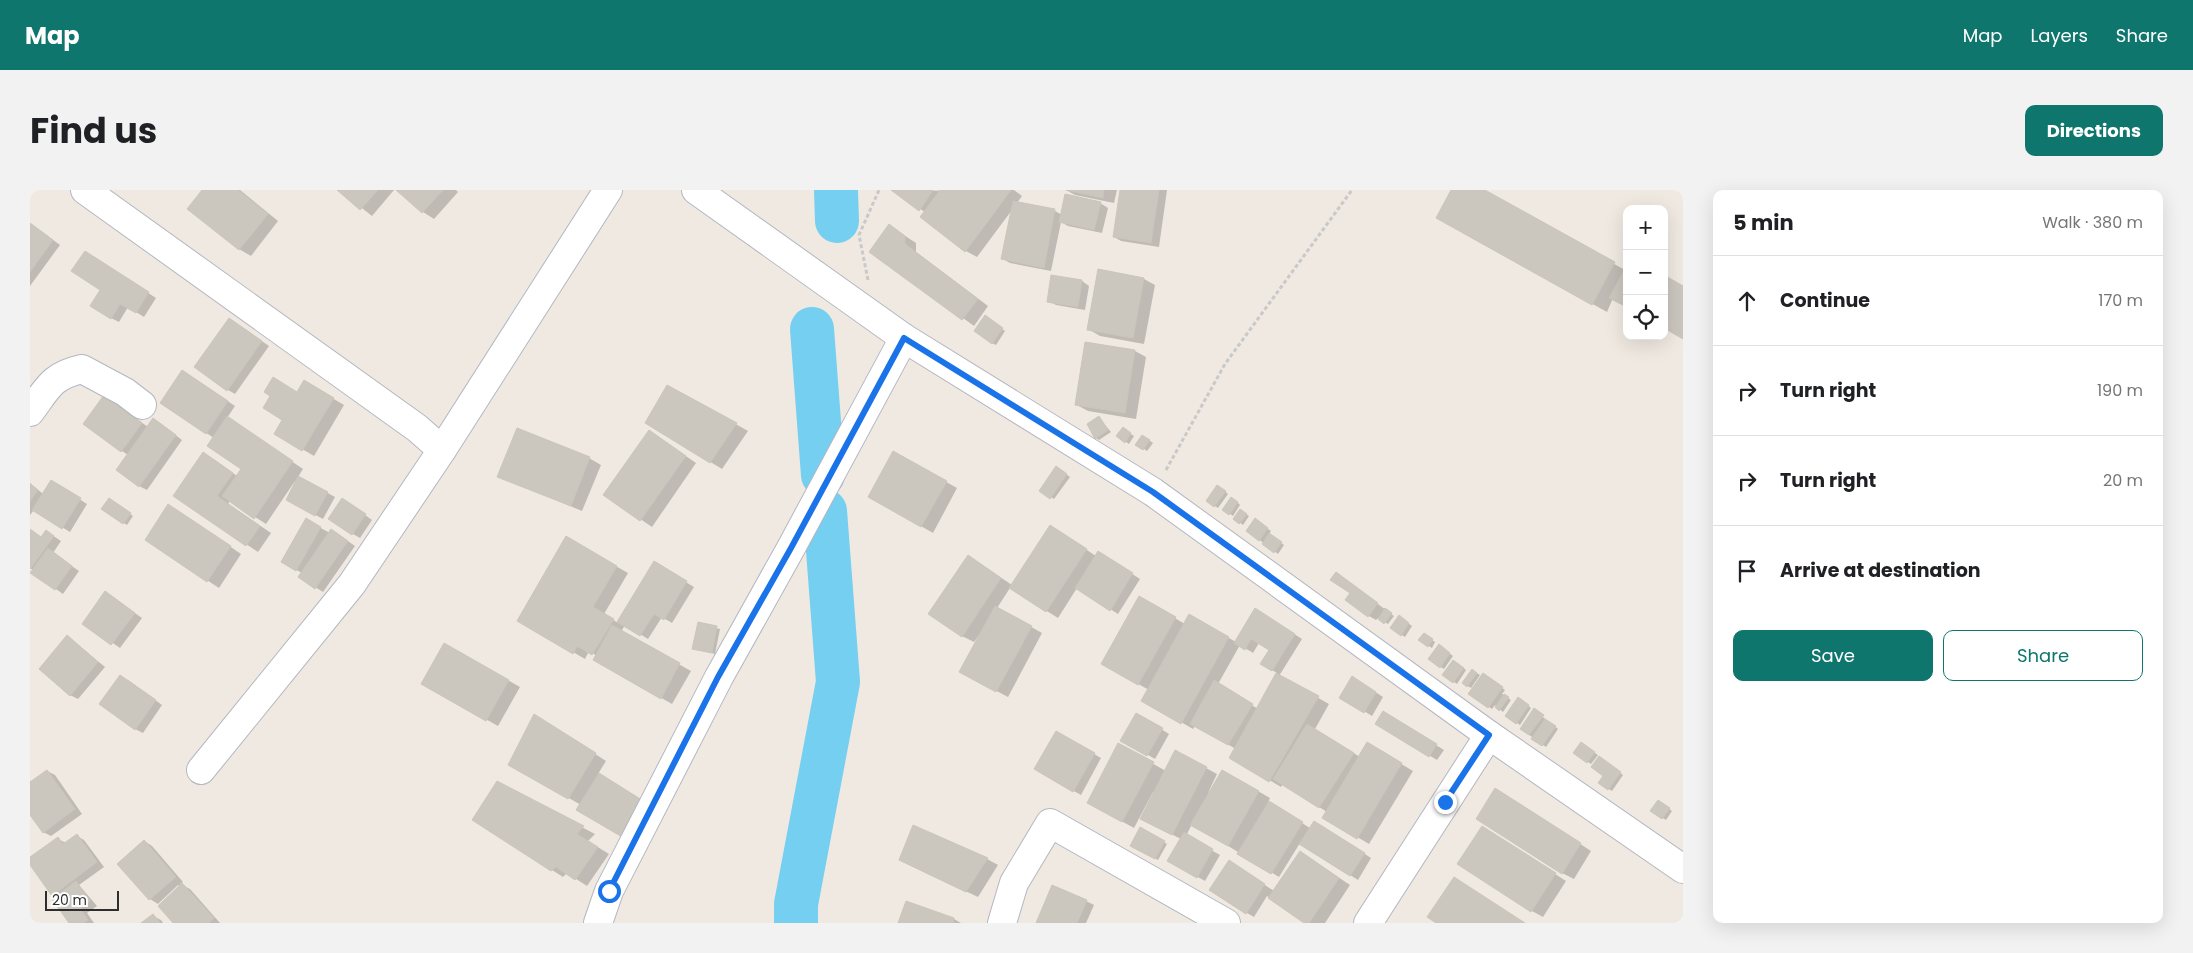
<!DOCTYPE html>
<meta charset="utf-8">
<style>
body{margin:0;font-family:Poppins,sans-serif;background:#f2f2f2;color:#202124}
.controls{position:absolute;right:15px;top:15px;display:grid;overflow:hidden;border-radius:10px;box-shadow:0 5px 20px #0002}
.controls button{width:45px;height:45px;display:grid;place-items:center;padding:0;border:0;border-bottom:1px solid #e0e0e0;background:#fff;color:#202124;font:25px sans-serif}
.scale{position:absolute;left:15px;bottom:12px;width:74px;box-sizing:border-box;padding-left:5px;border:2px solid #2e2e2e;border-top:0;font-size:14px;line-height:18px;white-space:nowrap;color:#2e2e2e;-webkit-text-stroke:4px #fff;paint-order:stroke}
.stop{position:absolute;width:15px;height:15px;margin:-11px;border:4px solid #1a73e8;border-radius:50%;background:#fff}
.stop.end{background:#1a73e8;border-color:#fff;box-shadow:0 1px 5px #0008}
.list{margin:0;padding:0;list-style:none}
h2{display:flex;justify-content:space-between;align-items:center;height:65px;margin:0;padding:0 20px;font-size:21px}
h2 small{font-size:16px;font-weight:400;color:#757577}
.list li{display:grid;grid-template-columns:32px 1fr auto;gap:15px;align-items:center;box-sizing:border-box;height:90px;padding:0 20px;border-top:1px solid #e0e0e0}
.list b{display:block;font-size:19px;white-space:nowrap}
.list em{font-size:16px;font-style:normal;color:#757577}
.actions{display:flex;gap:10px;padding:15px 20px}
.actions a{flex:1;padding:11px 0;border:1px solid #0f766e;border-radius:10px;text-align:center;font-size:18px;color:#0f766e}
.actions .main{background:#0f766e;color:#fff}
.icon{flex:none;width:28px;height:28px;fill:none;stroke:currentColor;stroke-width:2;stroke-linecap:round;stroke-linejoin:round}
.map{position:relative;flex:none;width:1653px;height:733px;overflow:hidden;border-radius:10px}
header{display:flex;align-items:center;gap:30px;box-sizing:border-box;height:70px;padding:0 25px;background:#0f766e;color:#fff}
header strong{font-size:24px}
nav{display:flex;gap:28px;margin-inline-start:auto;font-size:18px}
.intro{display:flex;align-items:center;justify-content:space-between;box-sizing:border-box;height:120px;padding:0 30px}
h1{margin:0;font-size:35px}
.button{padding:12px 22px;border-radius:10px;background:#0f766e;color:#fff;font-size:18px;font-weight:700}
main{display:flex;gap:30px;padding:0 30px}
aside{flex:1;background:#fff;border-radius:10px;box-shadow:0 5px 20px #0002}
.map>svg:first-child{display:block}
</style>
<header>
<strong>Map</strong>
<nav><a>Map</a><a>Layers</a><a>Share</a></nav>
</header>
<div class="intro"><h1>Find us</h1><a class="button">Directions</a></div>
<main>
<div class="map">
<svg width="1653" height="733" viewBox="0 0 1653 733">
<rect width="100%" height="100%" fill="#efe9e1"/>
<g fill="#0003" fill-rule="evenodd">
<path d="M173 0H210L248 31 221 66 209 59Z"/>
<path d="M309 0H364L342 26Z"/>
<path d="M368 0H426L428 2 404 29 393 22Z"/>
<path d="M984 0 992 6 987 13 1025 21 1032 25 1070 13 1078 18 1072 43 1038 36 1031 32 1021 81 980 73 973 69 982 20 947 67 936 61 895 22 862 1Z"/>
<path d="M1036 0H1087L1084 13 1045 5Z"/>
<path d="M1091 0H1137L1129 57 1091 51 1084 47Z"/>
<path d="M1422 0H1452L1595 80 1577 122 1422 36Z"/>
<path d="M0 33 30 55 0 96Z"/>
<path d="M860 36 886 53V62L958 116 944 136 841 61Z"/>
<path d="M62 67 126 108 114 127 98 117 89 132 81 128Z"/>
<path d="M1114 89 1125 95 1114 154 1070 146 1058 139Z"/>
<path d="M1052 91 1059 96 1055 120 1026 115 1019 111Z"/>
<path d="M958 129 975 141 966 155 962 153Z"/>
<path d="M207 134 239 156 205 204 198 200Z"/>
<path d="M1105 161 1116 167 1106 229 1058 221 1047 215Z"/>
<path d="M160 186 205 216 197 228 273 279 268 287 305 307 293 329 265 314V291L236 334 200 311 198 314 241 343 228 362 145 305 185 270 207 286 212 278 184 248 131 213Z"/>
<path d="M275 192 314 215 284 266 245 243Z"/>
<path d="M638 196 718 241 692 279 617 233Z"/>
<path d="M75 206 118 237 131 234 152 250 117 300 109 296 98 265 92 261Z"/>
<path d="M1069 228 1081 242 1069 250 1066 248Z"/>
<path d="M619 241 666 273 622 337 575 305Z"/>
<path d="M1096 241 1104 246 1099 254 1088 246Z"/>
<path d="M1113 246 1123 253 1117 261 1107 254Z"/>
<path d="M864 263 927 298 903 343 840 307Z"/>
<path d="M559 268 571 275 552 321 469 286Z"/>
<path d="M1030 280 1040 287 1024 309 1021 307Z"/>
<path d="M21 291 57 314 40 342 4 320 0 325V293L13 304Z"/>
<path d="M1191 298 1198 304 1188 318 1177 311Z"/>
<path d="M1205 310 1210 315 1203 326 1194 319Z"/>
<path d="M82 311 103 326 97 335 72 319Z"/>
<path d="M320 314 342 330 330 348 323 344Z"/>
<path d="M1211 321 1219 326 1213 335 1205 329Z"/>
<path d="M150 322 211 364 189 398 116 350Z"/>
<path d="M276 330 300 343 302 340 325 356 293 402 269 387 272 383 252 372Z"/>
<path d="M1228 332 1241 341 1239 344 1254 355 1248 364 1218 341Z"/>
<path d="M0 339 12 348 16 341 31 351 23 363 49 381 33 404 2 382 3 380 0 378Z"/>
<path d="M1031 343 1066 366 1076 367 1110 389 1088 424 1047 398 1028 428 980 398 967 418 1012 443 978 507 931 482 950 446 949 445 944 452 932 446 949 373 982 395Z"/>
<path d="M536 348 598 383 574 424 588 433 624 373 664 397 642 433 632 427 618 449 595 435 591 442 661 481 642 514 565 470 567 466 559 461 555 469 488 430Z"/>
<path d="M1313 388 1364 426 1358 434 1348 428 1346 430 1339 426Z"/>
<path d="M76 403 112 428 90 458 54 433Z"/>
<path d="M1110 408 1155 434 1160 426 1206 452 1233 424 1272 449 1249 486 1299 514 1285 539 1330 567 1338 554 1383 581 1339 654 1294 627 1297 622 1253 594 1251 597 1201 567 1206 559 1165 536 1163 539 1113 510 1119 500 1073 474ZM1229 453 1240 459 1232 474 1247 483 1228 519 1188 494 1210 455 1223 463Z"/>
<path d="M1372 429 1382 436 1375 447 1361 438Z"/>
<path d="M669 434 690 439 685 464 664 458Z"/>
<path d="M1394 444 1405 452 1402 458 1390 450Z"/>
<path d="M38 447 75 477 48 509 40 505Z"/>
<path d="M414 454 490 497 468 536 392 493Z"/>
<path d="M1412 458 1423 466 1414 479 1411 477Z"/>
<path d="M1427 473 1436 480 1427 494 1414 485Z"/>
<path d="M1442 480 1450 485 1441 498 1433 493Z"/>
<path d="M1457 487 1475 500 1472 504 1481 510 1473 522 1465 515 1462 519 1440 504Z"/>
<path d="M98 490 132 515 113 543 105 539Z"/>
<path d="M1330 492 1353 507 1342 526 1311 507Z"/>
<path d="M1492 511 1501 518 1490 535 1476 526Z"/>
<path d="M1504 520 1528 539 1516 557 1491 539Z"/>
<path d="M1354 523 1414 560 1407 570 1347 534Z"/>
<path d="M1107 524 1139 544 1125 569 1092 550Z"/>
<path d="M516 532 576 571 568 584 577 589 551 615 480 574Z"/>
<path d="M1026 542 1071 568 1051 605 1005 579Z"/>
<path d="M1551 554 1568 565 1561 574 1545 563Z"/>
<path d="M1089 555 1136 581 1176 578 1187 584 1178 603 1180 604 1193 581 1240 608 1238 612 1280 638 1292 636 1341 668 1328 690 1270 653 1249 687 1162 634 1156 646 1190 665 1175 691 1139 671 1151 649 1123 635 1125 603 1123 602 1104 638 1069 619Z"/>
<path d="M1572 570 1593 585 1582 601 1569 593 1575 585Z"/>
<path d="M17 581 25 585 52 624 21 646 13 642 0 623V593Z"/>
<path d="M467 593 565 644 558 651 579 664 557 696 537 683 533 687 522 680Z"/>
<path d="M1477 606 1561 661 1544 689 1532 683Z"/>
<path d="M1628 611 1642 621 1636 630 1622 621Z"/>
<path d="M1111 639 1137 654 1128 670 1102 655Z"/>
<path d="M1463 644 1536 691 1513 727 1502 721Z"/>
<path d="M47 646 54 650 74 677 49 695 67 716 57 723 64 733H41L27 707 22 705 0 673V669L28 649 36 653Z"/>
<path d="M114 651 122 656 153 692 150 694 160 699 190 733H145L150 697 148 695 128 714 120 709 89 674Z"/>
<path d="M957 669 968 675 948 707 882 676Z"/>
<path d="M1281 669 1320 695 1295 733H1277L1237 706 1224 727 1217 723 1206 676 1244 701Z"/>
<path d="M1056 711 1064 715 1056 733H1008Z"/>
<path d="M876 713 924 729 931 733H870Z"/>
<path d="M123 726 131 730 133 733H114Z"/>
</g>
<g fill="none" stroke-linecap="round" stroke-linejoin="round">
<g stroke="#75cff0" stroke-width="44">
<path d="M806 0 807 31"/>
<path d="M782 139 793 285"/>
<path d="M766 733V714L808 492 795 321"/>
</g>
</g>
<g fill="#cbc7bf" stroke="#cbc5ba">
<path d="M172 0H208L238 24 209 60 157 19Z"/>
<path d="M307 0H348L330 20Z"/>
<path d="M366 0H413L392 23Z"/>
<path d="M861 0H903L889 21Z"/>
<path d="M910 0H981L935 62 890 27Z"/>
<path d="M1036 0H1074L1073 8Z"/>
<path d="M1090 0H1129L1121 53 1083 47Z"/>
<path d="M1421 0H1455L1585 72 1562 115 1406 28Z"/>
<path d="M1035 4 1071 12 1064 40 1029 32Z"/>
<path d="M983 11 1025 19 1014 78 971 69Z"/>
<path d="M0 33 23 50 0 82Z"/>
<path d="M859 34 875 46V54L948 109 932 130 839 62Z"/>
<path d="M55 61 119 102 106 123 90 114 81 129 60 116 70 100 41 81Z"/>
<path d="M1597 75V117L1579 108Z"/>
<path d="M1068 79 1114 88 1103 148 1057 140Z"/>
<path d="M1021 85 1052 90 1048 117 1017 112Z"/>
<path d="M1634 85 1653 96V149L1634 138Z"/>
<path d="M955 125 973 138 962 154 944 141Z"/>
<path d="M199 128 232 151 197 201 164 177Z"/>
<path d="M1055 152 1105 160 1095 223 1045 215Z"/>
<path d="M152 180 198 211 176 244 130 213Z"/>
<path d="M243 187 267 202 274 190 304 208 272 261 244 244 252 230 233 218 240 206 234 202Z"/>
<path d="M637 195 707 233 680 273 615 233Z"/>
<path d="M74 205 112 233 91 262 53 234Z"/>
<path d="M197 226 263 271 224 329 192 306 211 279 177 256Z"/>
<path d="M1069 226 1078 240 1065 249 1057 234Z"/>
<path d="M123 228 146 245 109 297 86 280Z"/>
<path d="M1093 237 1101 243 1095 253 1086 246Z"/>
<path d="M487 238 560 267 541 316 467 287Z"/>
<path d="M619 240 656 266 610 331 573 305Z"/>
<path d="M1112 245 1120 250 1113 260 1105 255Z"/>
<path d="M863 261 917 291 891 337 838 307Z"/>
<path d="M173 262 203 283 187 306 230 336 216 356 143 306Z"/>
<path d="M1026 276 1037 284 1020 309 1009 301Z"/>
<path d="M268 286 298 302 285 326 256 310Z"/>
<path d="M21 290 51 308 32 339 2 320Z"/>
<path d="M0 294 8 300 0 311Z"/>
<path d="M1187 295 1196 301 1184 317 1176 311Z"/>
<path d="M1201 307 1208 312 1199 325 1192 320Z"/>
<path d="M79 308 101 323 93 334 71 319Z"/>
<path d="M312 308 336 324 322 345 298 329Z"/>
<path d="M138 314 201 356 177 392 115 350Z"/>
<path d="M1210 319 1217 324 1209 334 1203 329Z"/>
<path d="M276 328 291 337 266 381 251 372Z"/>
<path d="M1225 328 1238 338 1229 351 1216 341Z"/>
<path d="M1020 335 1057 359 1016 422 979 398Z"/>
<path d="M0 339 11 347 16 340 24 346 0 379Z"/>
<path d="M301 339 318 351 285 399 268 387Z"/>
<path d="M1239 343 1252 352 1244 363 1232 354Z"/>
<path d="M536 346 587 376 563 417 584 429 562 465 547 456 543 464 487 431Z"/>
<path d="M18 358 42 376 25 400 0 383Z"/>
<path d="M1068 361 1103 383 1080 421 1045 398Z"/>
<path d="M938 365 971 388 932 447 898 424Z"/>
<path d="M624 371 657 391 634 430 624 424 610 446 587 432Z"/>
<path d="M1306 382 1348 413 1338 427 1315 410 1320 403 1300 390Z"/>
<path d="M75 401 105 423 81 455 52 434Z"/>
<path d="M1109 406 1146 427 1108 495 1071 474Z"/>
<path d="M965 416 1002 436 966 502 929 482Z"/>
<path d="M1225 418 1265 444 1242 481 1230 474 1239 460 1221 449 1215 460 1204 453Z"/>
<path d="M1355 418 1362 423 1354 434 1348 429Z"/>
<path d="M1159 424 1199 447 1151 534 1111 511Z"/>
<path d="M1369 425 1379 433 1371 446 1360 438Z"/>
<path d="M668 432 687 436 682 463 662 459Z"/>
<path d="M582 435 650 473 631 509 563 470Z"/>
<path d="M1394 443 1403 449 1398 457 1388 450Z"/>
<path d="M37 445 68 472 40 506 9 479Z"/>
<path d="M414 453 479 490 456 531 391 494Z"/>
<path d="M1409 454 1420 463 1410 478 1398 469Z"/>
<path d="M1423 470 1434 478 1423 493 1412 485Z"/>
<path d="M1442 479 1447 483 1437 497 1432 493Z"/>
<path d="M1246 483 1289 506 1239 592 1199 568Z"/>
<path d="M1453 483 1473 497 1458 518 1438 504Z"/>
<path d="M90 485 126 510 105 540 69 514Z"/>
<path d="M1322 486 1346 502 1334 523 1309 508Z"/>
<path d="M1184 490 1223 514 1198 555 1160 534Z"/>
<path d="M1474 504 1479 507 1469 521 1465 517Z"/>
<path d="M1488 507 1499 515 1486 534 1475 526Z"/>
<path d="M1504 518 1514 525 1499 545 1490 539Z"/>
<path d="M1353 521 1407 554 1399 567 1345 534Z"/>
<path d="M1106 523 1133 538 1117 566 1090 551Z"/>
<path d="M504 524 566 563 538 609 478 575Z"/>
<path d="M1515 529 1526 536 1512 556 1501 549Z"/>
<path d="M1277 534 1324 563 1289 618 1243 589Z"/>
<path d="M1026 541 1065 563 1043 602 1004 579Z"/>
<path d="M1337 552 1372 573 1327 649 1292 628Z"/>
<path d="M1551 552 1565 562 1557 573 1543 563Z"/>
<path d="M1088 553 1124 572 1092 632 1057 613Z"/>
<path d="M1145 560 1177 577 1142 645 1110 629Z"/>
<path d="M1569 566 1591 582 1578 600 1568 593 1573 586 1561 577Z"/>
<path d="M17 580 45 619 13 643 0 625V592Z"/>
<path d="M1192 580 1229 601 1198 656 1160 635Z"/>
<path d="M569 583 615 612 594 648 546 620Z"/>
<path d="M467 591 554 636 547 644 568 657 545 690 526 677 521 681 442 630Z"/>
<path d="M1465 598 1551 653 1532 684 1446 629Z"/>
<path d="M1628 610 1640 618 1632 629 1620 621Z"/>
<path d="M1239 611 1273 632 1241 684 1207 664Z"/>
<path d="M1284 631 1335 663 1320 686 1269 654Z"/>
<path d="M883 635 958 668 936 702 869 670Z"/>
<path d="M1452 636 1526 683 1501 722 1427 674Z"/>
<path d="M1110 637 1135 651 1125 669 1100 656Z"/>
<path d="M1154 642 1183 659 1167 688 1137 671Z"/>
<path d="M47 644 67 672 22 706 0 675V667L28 647 33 654Z"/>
<path d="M114 650 146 687 119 710 87 674Z"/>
<path d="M1270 661 1309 688 1279 733H1274L1238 708Z"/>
<path d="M1199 670 1235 694 1216 724 1179 700Z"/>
<path d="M1424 687 1495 733H1406L1397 727Z"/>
<path d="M46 691 60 711 50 719 58 730 54 733H39L22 709Z"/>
<path d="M152 693 184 728 179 733H143L128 716Z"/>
<path d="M1022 695 1057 710 1047 733H1006Z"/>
<path d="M876 711 924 728 923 733H868Z"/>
<path d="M123 724 130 733H111Z"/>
</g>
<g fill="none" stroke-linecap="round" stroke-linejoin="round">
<g stroke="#b4b7c1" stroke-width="30">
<g id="minor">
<path d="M55 0 387 238 412 260 322 394 171 580"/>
<path d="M666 0 874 148 1123 302 1459 545 1653 679"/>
<path d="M0 222C18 198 21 186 52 179L95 202 112 215"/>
<path d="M412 260 578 0"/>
<path d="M568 733 579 701 689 487 761 358 874 148"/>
<path d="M972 733 984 693 1020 633 1196 733"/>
<path d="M1338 733 1459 545"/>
</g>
</g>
<g stroke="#c9c9c9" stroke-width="3" stroke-dasharray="4 2.5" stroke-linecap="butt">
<path d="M838 90 829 45 849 0"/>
<path d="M1136 280 1195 174 1322 0"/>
</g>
<use href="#minor" stroke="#fff" stroke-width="28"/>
</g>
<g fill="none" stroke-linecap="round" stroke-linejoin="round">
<path stroke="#1a73e8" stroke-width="6" d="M579 701 688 487 761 358 874 148 1123 302 1459 545 1415 612"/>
</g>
</svg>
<div class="controls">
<button>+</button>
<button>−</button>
<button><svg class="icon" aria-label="locate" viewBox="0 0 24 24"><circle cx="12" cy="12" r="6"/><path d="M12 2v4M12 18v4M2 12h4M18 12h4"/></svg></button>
</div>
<div class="scale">20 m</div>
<div class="stop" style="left:579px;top:701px"></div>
<div class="stop end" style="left:1415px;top:612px"></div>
</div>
<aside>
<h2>5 min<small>Walk · 380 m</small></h2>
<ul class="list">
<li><svg class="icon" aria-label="ahead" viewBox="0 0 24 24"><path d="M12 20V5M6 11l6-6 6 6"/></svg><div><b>Continue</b></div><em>170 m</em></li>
<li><svg class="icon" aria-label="right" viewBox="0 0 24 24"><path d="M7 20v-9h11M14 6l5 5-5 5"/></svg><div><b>Turn right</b></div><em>190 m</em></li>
<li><svg class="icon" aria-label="right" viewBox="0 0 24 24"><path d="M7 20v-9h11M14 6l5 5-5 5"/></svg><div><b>Turn right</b></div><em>20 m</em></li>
<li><svg class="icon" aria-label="arrive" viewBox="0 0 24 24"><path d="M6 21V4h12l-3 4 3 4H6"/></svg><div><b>Arrive at destination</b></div></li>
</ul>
<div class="actions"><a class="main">Save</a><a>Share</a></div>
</aside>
</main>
